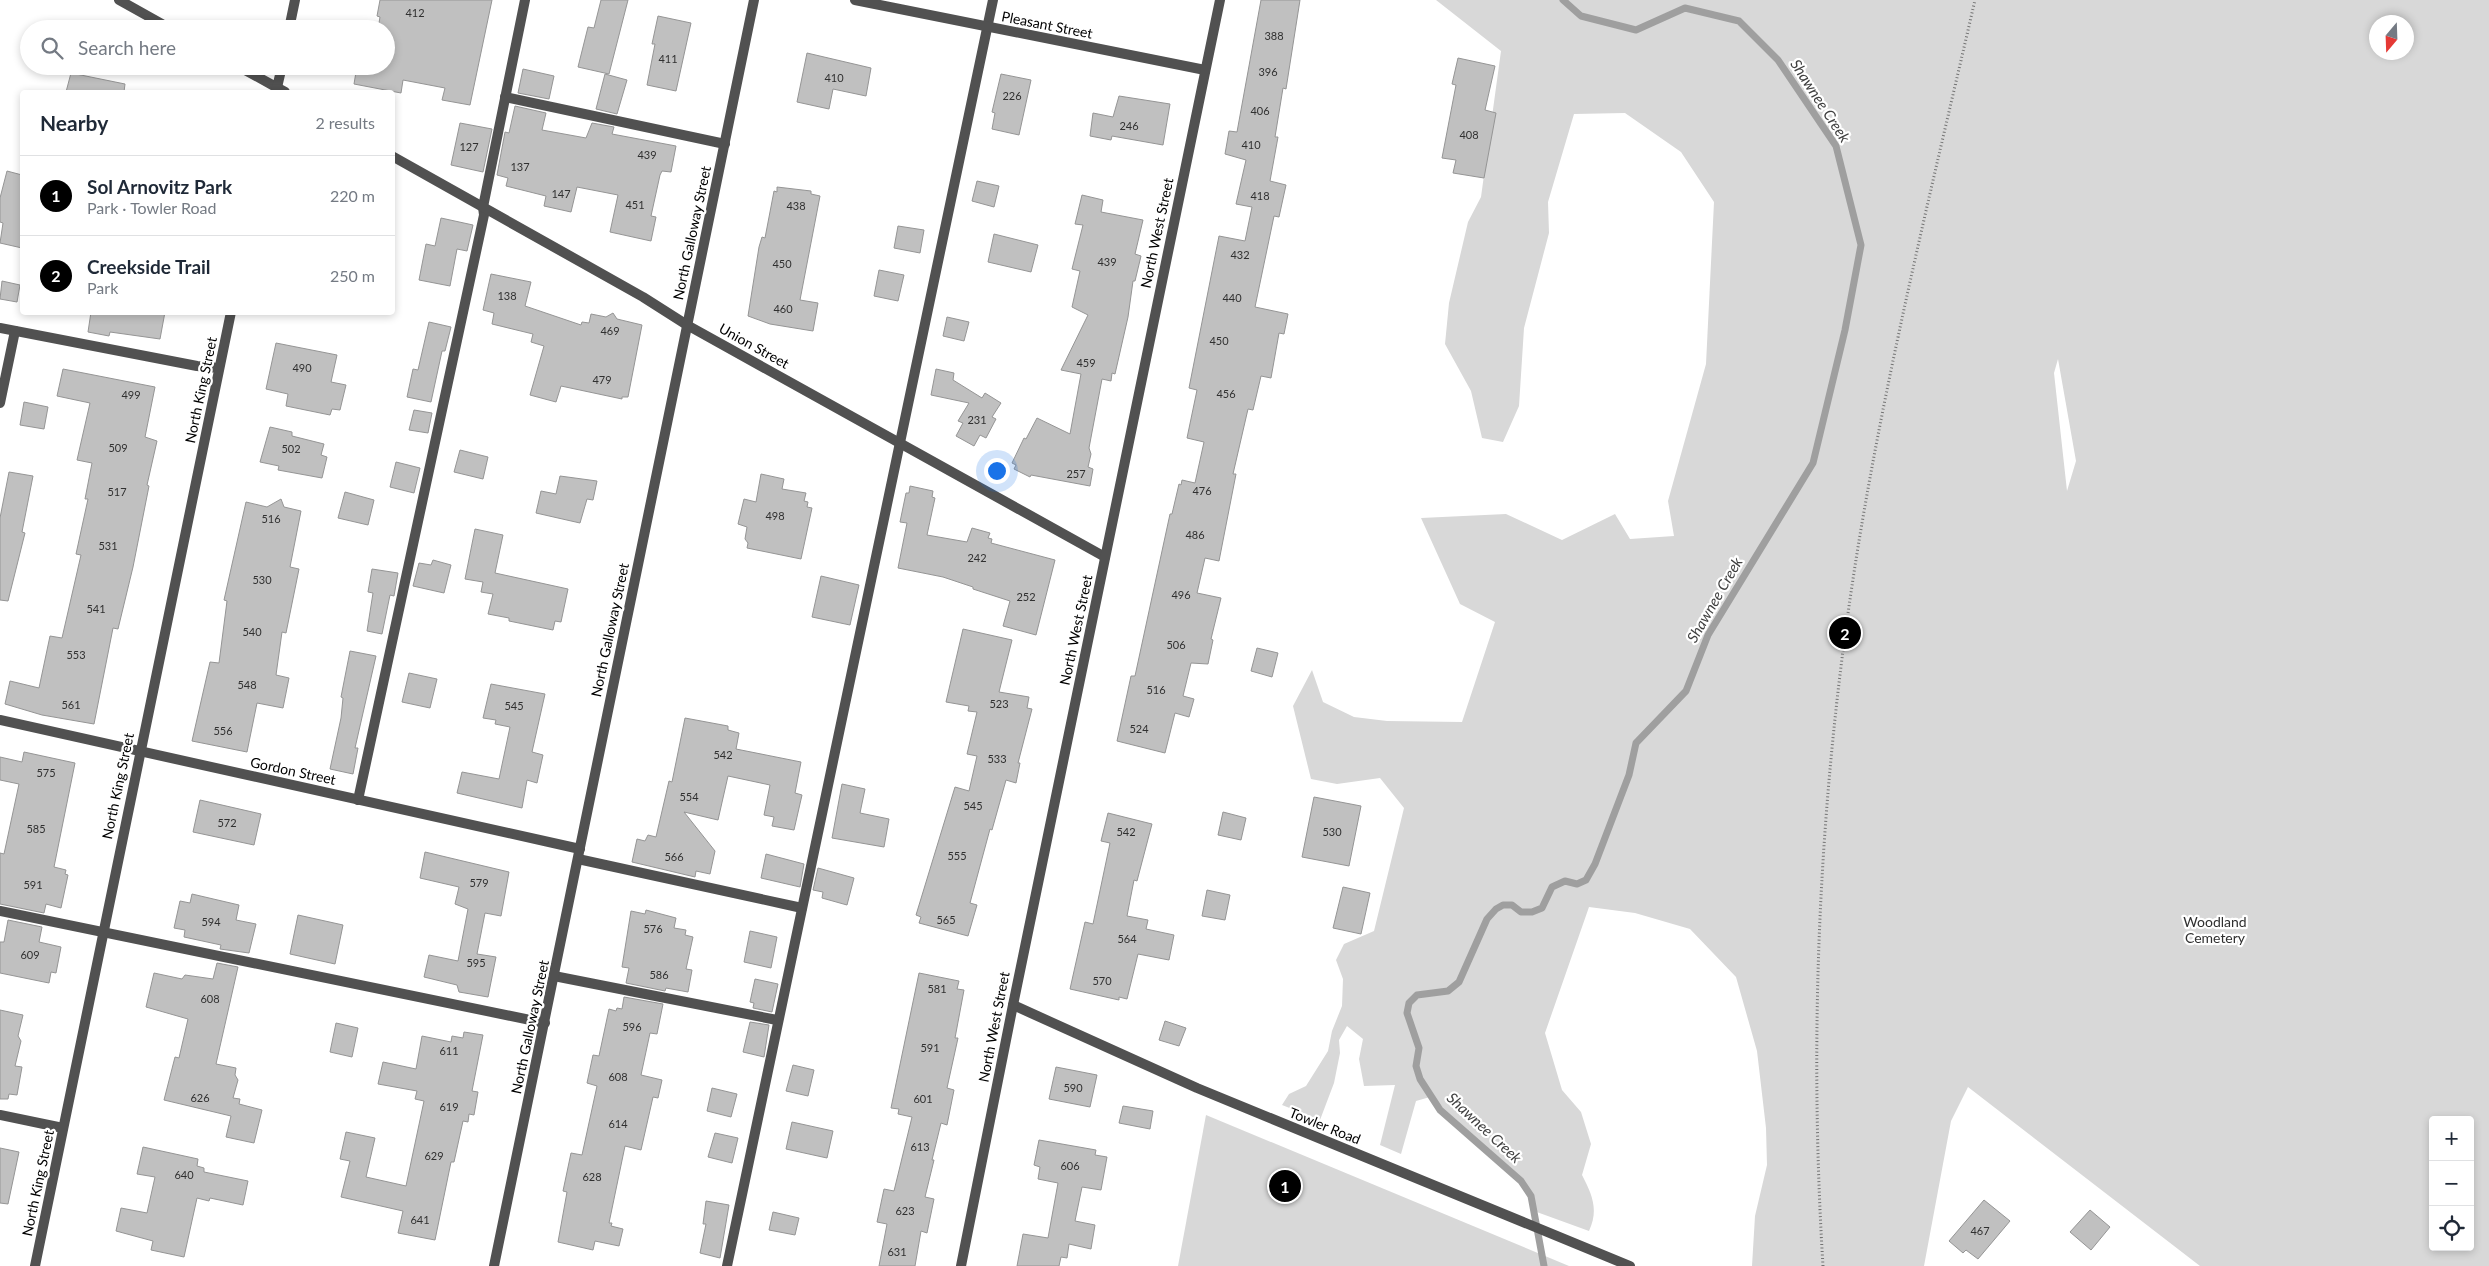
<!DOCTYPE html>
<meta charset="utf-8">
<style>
body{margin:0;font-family:Lato,sans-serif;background:#f2f2f3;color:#1f2937}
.controls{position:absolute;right:15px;bottom:15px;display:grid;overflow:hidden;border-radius:5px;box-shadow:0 2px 8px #0003}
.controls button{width:45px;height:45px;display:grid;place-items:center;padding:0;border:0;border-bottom:1px solid #e0e1e3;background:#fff;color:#1f2937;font:25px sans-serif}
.compass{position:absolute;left:2369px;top:15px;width:45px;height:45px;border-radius:50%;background:#fff;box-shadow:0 2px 8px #0003;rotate:199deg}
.you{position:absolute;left:996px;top:470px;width:18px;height:18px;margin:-12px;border:4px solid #fff;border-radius:50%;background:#1a73e8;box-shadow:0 0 0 8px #1a73e833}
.badge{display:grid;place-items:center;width:32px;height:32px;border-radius:50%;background:#000;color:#fff;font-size:16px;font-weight:700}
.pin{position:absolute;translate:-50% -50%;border:2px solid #fff;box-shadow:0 1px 5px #0006}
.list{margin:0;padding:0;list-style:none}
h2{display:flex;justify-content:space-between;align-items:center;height:65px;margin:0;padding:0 20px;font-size:21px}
h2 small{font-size:16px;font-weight:400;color:#747a83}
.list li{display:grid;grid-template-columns:32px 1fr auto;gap:15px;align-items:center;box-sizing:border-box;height:80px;padding:0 20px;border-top:1px solid #e0e1e3}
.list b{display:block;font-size:19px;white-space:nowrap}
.list p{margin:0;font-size:16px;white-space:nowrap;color:#747a83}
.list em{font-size:16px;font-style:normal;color:#747a83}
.icon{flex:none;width:28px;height:28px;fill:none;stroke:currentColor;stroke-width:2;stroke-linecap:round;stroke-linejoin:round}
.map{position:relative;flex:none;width:2489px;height:1266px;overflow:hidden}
.search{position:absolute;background:#fff;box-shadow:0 2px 8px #0003;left:20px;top:20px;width:375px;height:55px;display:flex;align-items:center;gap:12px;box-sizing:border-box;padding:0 18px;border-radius:28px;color:#747a83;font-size:19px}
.panel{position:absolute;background:#fff;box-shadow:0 2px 8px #0003;left:20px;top:90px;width:375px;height:225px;border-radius:5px}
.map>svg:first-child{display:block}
</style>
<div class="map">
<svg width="2489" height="1266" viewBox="0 0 2489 1266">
<rect width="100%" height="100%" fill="#fff"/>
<g fill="#d8d8d8" fill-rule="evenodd">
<path d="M1436 0H2489V1266H2200L1968 1087 1951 1121 1924 1266H1752L1755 1216 1767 1165 1766 1128 1757 1051 1736 977 1690 929 1635 913 1589 907 1545 1033 1562 1090 1581 1112 1591 1144 1582 1175C1592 1194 1599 1210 1589 1231L1534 1211 1531 1196 1521 1181 1440 1110 1430 1097 1416 1101 1401 1154 1380 1145 1395 1085 1364 1086 1359 1059 1363 1039 1347 1026 1339 1040 1340 1053 1334 1083 1320 1120 1282 1105 1289 1094 1306 1086 1328 1051 1332 1031 1342 1006 1343 979 1336 960 1344 944 1374 931 1404 808 1380 778 1337 784 1311 779 1293 706 1312 670 1323 702 1354 717 1387 721 1462 722 1495 622 1460 604 1421 518 1506 514 1562 540 1615 514 1630 539 1674 536 1668 501 1706 364 1714 202 1681 152 1625 113 1574 114 1548 202 1549 233 1524 328 1519 406 1503 442 1482 438 1471 391 1445 344 1449 303 1468 222 1481 197 1501 51ZM2376 22H2406V52H2376ZM2058 359 2076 461 2067 491 2054 373ZM2433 1120H2470V1247H2433Z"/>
<path d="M1206 1115 1569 1266H1178Z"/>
</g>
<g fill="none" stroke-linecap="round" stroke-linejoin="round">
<path stroke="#9f9f9f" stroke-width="7" d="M1544 1266 1531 1196 1521 1181 1440 1110 1420 1079 1416 1066 1419 1048 1407 1013 1409 1003 1417 995 1448 991 1459 982 1487 919 1496 909 1503 905H1512L1521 912H1532L1542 908 1552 887 1565 881 1577 884 1586 880 1595 864 1629 775 1636 743 1686 691 1708 635 1813 463 1845 330 1861 245 1836 146 1778 60 1739 21 1685 8 1636 30 1581 16 1563 0"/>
</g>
<g fill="#c0c0c0" stroke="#959595">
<path d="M380 0H492L470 105 442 100 445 88 403 80 401 93 354 84 357 66H386V29H378L380 17 377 16Z"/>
<path d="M601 0H628L609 74 578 67 588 27 594 28Z"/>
<path d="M1261 0H1300L1286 89 1283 88 1275 137H1278L1270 181 1286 185 1279 217 1274 216 1255 307 1288 314 1284 334 1279 333 1271 378 1261 376 1253 410 1248 409 1233 474H1236L1219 561 1205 558 1197 593 1221 598 1211 639 1213 640 1208 664 1191 663 1183 696 1194 699 1189 717 1175 713 1165 753 1117 741 1131 676H1135L1170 514H1172L1179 484 1181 485 1182 480 1195 483 1204 442 1187 438 1197 390 1189 388 1219 236 1245 241 1252 207 1236 204 1246 160 1225 154 1229 131 1237 132Z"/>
<path d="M658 16 691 23 676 91 647 85 655 44H652Z"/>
<path d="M807 53 871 68 866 96 833 89 829 109 797 102Z"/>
<path d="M1458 58 1495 66 1485 110 1496 113 1484 178 1453 173 1456 160 1442 158 1456 85 1452 84Z"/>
<path d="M523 69 554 76 549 99 518 93Z"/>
<path d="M71 73 125 84 124 92H66Z"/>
<path d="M605 74 627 80 617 114 596 109Z"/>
<path d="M1001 74 1031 80 1019 135 992 129 995 113 992 112Z"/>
<path d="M1119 96 1170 104 1163 145 1112 136 1111 140 1090 136 1093 113 1113 117Z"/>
<path d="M515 106 546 113 542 130 586 138 592 123 614 127 612 134 676 146 671 172 662 171 660 175 651 216 656 217 651 241 610 232 618 195 577 187 571 212 544 206 546 196 506 186 508 178 497 175 505 132 509 133Z"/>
<path d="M460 123 492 129 483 172 451 165Z"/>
<path d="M7 171 22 175V248L0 243 3 223 0 222V198Z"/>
<path d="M977 181 999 186 994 207 972 201Z"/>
<path d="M777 187 811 191V194L820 196 800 300 818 303 813 331 770 324 748 316 759 247 762 237 765 238 774 191 777 192Z"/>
<path d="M1082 195 1103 200 1101 212 1143 220 1135 254 1141 256 1135 281H1133L1128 317 1115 374 1112 373 1111 381 1102 379 1089 448 1091 454 1088 467 1093 469 1090 486 1031 475 1030 477 1014 469 1016 465 1012 463 1024 438 1026 439 1037 418 1070 434 1081 374 1061 370 1088 315 1072 307 1080 271 1072 269 1083 225 1075 224Z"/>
<path d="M441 218 473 225 467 251 457 249 450 286 419 280 426 244 435 246Z"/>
<path d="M898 226 924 230 920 253 894 248Z"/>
<path d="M994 234 1038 245 1031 272 988 262Z"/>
<path d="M879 270 904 275 898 301 874 296Z"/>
<path d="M491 274 531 282 525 306 581 325 582 322 589 323 591 314 606 317 613 313 617 319 642 325 628 397H622V399L561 386 556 402 530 395 544 346 531 342 533 334 492 324 494 313 483 310Z"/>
<path d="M2 281 20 285 17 302 0 299Z"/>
<path d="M91 312H165L160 339 110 332 109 336 88 332Z"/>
<path d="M947 317 969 322 964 341 943 336Z"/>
<path d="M429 322 451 327 445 351H442L431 402 407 397 413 369 418 370Z"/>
<path d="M276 343 337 355 331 382 346 385 340 410 332 409 330 415 286 406 288 394 266 389Z"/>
<path d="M63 369 155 387 145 437 157 441 147 485 149 486 133 567 118 629 113 628 94 724 42 715 5 704 10 681 39 688 50 636 62 638 81 555 76 554 88 499H85L92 463 77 460 90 403 57 396Z"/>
<path d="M936 369 954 373 953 380 982 398 985 393 1001 403 992 417 996 419 986 438 980 435 974 446 956 436 963 423 958 421 969 403 931 395Z"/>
<path d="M24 402 48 407 44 429 20 425Z"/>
<path d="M414 410 432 413 428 433 409 430Z"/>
<path d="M270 427 292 432V436L324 444 321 455 327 457 322 478 278 470 279 466 260 462Z"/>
<path d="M460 450 488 457 483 479 454 472Z"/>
<path d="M396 462 420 468 414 493 390 487Z"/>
<path d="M9 472 33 476 22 532 25 533 8 601 0 600V518Z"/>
<path d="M761 474 784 479 782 489 806 493 804 501 808 502 807 507 812 508 801 559 747 548 748 543 745 539 747 527 738 524 744 499 756 502Z"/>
<path d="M560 476 597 481 593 500 587 499 580 523 536 513 541 491 556 494Z"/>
<path d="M910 486 933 491 932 497 935 498 927 535 967 542 972 528 990 533 988 538 992 539 991 543 1055 560 1036 635 1003 626 1010 601 973 589V587L943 577 898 568 907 523 900 522 906 493H909Z"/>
<path d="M345 492 374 500 368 525 338 518Z"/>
<path d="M281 499 284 507 301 511 290 567 299 569 286 633 282 632 276 675 289 678 283 708 257 703 247 752 192 741 210 662 219 663 227 601 224 600 246 502 267 507Z"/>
<path d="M475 529 503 535 495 573 568 589 561 622 555 621 553 630 509 621V618L488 614 493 594 481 592 483 582 465 579Z"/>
<path d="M433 560 451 565 444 593 413 586 419 563 431 565Z"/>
<path d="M372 569 398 573 394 596 390 595 382 634 367 631 373 593 368 592Z"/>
<path d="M821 576 859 585 850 625 812 617Z"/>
<path d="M963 629 1012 640 999 692 1029 697 1027 708 1032 709 1018 763H1020L1016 783 1006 780 992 830 990 829 970 903 977 905 968 936 919 923 921 917 916 915 955 787 969 791 977 756 967 754 977 712 968 711 969 706 946 702Z"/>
<path d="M1257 648 1278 653 1272 677 1251 671Z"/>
<path d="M350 651 376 656 355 748H358L353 774 330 769 341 718 343 698 341 697Z"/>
<path d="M409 673 437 679 430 708 402 702Z"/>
<path d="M491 684 545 694 532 752 543 755 537 783 527 780 522 808 457 793 462 772 499 779 510 727 495 724 496 720 483 718Z"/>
<path d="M685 718 728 726V730L739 733 736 749 801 762 795 793 802 795 794 830 772 826 774 817 764 815 770 785 728 776 718 820 684 812 715 851 710 874 696 871 695 877 632 862 637 839 645 841 648 835 656 837 669 781 672 782Z"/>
<path d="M24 752 75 763 54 867 66 870 65 874 68 875 61 908 46 904 44 913 0 904V853L4 854 19 784 0 780V757L22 762Z"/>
<path d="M842 784 865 789 860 813 889 819 884 847 832 838Z"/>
<path d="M1314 797 1361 806 1349 866 1302 857Z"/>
<path d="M200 800 261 814 254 845 193 832Z"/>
<path d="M1223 812 1246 818 1241 840 1218 835Z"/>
<path d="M1108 813 1152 824 1137 881 1134 880 1127 916 1148 920 1146 929 1174 935 1169 960 1138 954 1127 999 1119 997V1000L1070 989 1085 922 1093 924 1110 843 1101 841Z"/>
<path d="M425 852 509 872 501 916 485 913 477 954 496 957 488 997 459 992 457 985 424 977 429 955 458 961 468 909 455 904 459 887 420 878Z"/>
<path d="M766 854 804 864 800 887 761 878Z"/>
<path d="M818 868 854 878 847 905 822 898 823 892 813 890Z"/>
<path d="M1343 887 1370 893 1361 934 1333 928Z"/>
<path d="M1207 890 1230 895 1225 920 1202 916Z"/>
<path d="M192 894 239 905 236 920 256 924 249 953 220 949 221 945 184 937 185 930 174 928 180 901 190 903Z"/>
<path d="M646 910 676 918 674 928 686 930 685 935 693 937 686 969 692 970 688 992 666 988 665 991 626 983 629 968 622 967 631 911 645 914Z"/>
<path d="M298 915 343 925 335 964 290 954Z"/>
<path d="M8 920 42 927 39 942 61 947 56 973 51 972 49 983 0 973V942H4Z"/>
<path d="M750 931 777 937 771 968 744 962Z"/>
<path d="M217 963 238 967 216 1064 236 1068 235 1075 238 1080 233 1098 240 1099 239 1104 262 1110 254 1143 226 1137 231 1116 164 1100 175 1057 179 1058 188 1019 146 1007 154 973 182 979 185 975 213 979Z"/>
<path d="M919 973 959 981 957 989 964 990 955 1038H958L947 1088 954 1090 947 1125 941 1123 932 1160H934L925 1197 934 1199 927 1233 921 1231 915 1266H879L887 1224 877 1222 884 1189 894 1191 912 1117 898 1114 899 1109 891 1108Z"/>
<path d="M755 979 778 984 772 1012 753 1008 754 1003 750 1002Z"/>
<path d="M624 997 663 1004 657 1034 650 1033 641 1075 662 1080 658 1098 653 1097 641 1150 625 1146 609 1223H612L611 1226 623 1229 619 1246 595 1241 593 1250 558 1242 567 1192 563 1191 571 1153 582 1155 597 1086 587 1083 593 1055 599 1056 609 1009 616 1011 617 1008 622 1009Z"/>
<path d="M0 1010 23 1015 18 1036 21 1041 15 1066 22 1067 17 1095 9 1094 8 1099H0Z"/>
<path d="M1165 1021 1186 1028 1179 1046 1159 1040Z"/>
<path d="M750 1022 769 1025 764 1057 743 1052Z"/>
<path d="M336 1023 358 1028 352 1057 330 1052Z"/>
<path d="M464 1032 483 1035 472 1091 478 1092 474 1115 469 1114 468 1122 463 1121 454 1162H451L435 1240 398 1233 403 1211 341 1197 350 1161 340 1159 346 1132 375 1138 366 1177 406 1186 424 1101 415 1099 417 1091 378 1084 383 1062 416 1069 422 1036 451 1042 452 1036 463 1038Z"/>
<path d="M793 1065 814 1070 808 1096 786 1091Z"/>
<path d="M1056 1067 1097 1075 1090 1107 1049 1099Z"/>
<path d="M712 1088 737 1094 731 1117 707 1111Z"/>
<path d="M1123 1106 1153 1111 1150 1129 1119 1123Z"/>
<path d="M792 1122 833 1131 827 1158 786 1149Z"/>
<path d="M715 1133 738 1138 732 1163 708 1157Z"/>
<path d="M1039 1140 1096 1150 1095 1155 1107 1157 1101 1190 1082 1187 1075 1221 1095 1225 1091 1249 1069 1244 1067 1258 1061 1257 1059 1266H1017L1023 1234 1048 1238 1058 1183 1038 1179 1040 1167 1034 1165Z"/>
<path d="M143 1147 198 1159 197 1166 204 1168V1172L248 1181 243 1205 210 1198 209 1201 197 1198 184 1257 151 1250 153 1241 116 1231 121 1208 147 1213 155 1177 137 1174Z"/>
<path d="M0 1148 19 1152 8 1204 0 1203Z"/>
<path d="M1984 1200 2010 1221 1978 1259 1966 1250 1963 1253 1949 1241Z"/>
<path d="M706 1201 729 1205 720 1258 700 1253 706 1224H703Z"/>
<path d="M2090 1210 2110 1227 2091 1250 2070 1232Z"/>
<path d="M773 1212 799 1218 795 1235 769 1230Z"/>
</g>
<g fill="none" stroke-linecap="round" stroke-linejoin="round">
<path stroke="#737373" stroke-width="3" stroke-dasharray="1 2.5" stroke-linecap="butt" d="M1823 1266C1808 1022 1820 776 1860 535 1890 355 1934 178 1975 0"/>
<g stroke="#515151" stroke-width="10">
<path d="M505 97 725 144"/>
<path d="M0 328 197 366 219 368"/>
<path d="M0 403 15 331"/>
<path d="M358 800 484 215 483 207 525 0"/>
<path d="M578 859 802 908"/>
<path d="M0 911 545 1023"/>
<path d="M554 976 777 1020"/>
<path d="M0 1115 63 1128"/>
<path d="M727 1266 993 0"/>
</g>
<g stroke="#515151" stroke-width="10">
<path d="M119 0 171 29"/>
<path d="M855 0 1205 70"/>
<path d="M289 29 295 0"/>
<path d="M238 66 285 92"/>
<path d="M276 92 282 66"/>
<path d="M392 156 643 297 687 325 1105 557"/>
<path d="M0 720 580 849"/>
<path d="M1013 1005 1197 1088 1630 1266"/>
<path d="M35 1266 231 312"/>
<path d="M494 1266 754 0"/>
<path d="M961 1266 1013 1005 1220 0"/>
</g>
</g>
<g text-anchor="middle" stroke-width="4.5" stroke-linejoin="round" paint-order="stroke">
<g font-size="11" fill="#303030">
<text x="415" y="17">412</text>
<text x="1274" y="40">388</text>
<text x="668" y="63">411</text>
<text x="1268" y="76">396</text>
<text x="834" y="82">410</text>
<text x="1012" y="100">226</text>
<text x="1260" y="115">406</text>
<text x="1129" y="130">246</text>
<text x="1469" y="139">408</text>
<text x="1251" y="149">410</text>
<text x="469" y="151">127</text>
<text x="647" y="159">439</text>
<text x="520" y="171">137</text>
<text x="561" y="198">147</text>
<text x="1260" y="200">418</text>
<text x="635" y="209">451</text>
<text x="796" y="210">438</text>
<text x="1240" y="259">432</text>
<text x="1107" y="266">439</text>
<text x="782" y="268">450</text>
<text x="507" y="300">138</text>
<text x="1232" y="302">440</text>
<text x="783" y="313">460</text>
<text x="610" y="335">469</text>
<text x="1219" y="345">450</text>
<text x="1086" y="367">459</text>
<text x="302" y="372">490</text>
<text x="602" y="384">479</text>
<text x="1226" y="398">456</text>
<text x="131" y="399">499</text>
<text x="977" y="424">231</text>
<text x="118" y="452">509</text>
<text x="291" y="453">502</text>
<text x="1076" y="478">257</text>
<text x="1202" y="495">476</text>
<text x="117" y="496">517</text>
<text x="775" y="520">498</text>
<text x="271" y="523">516</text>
<text x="1195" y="539">486</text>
<text x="108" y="550">531</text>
<text x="977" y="562">242</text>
<text x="262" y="584">530</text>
<text x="1181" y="599">496</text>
<text x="1026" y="601">252</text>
<text x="96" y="613">541</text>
<text x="252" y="636">540</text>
<text x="1176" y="649">506</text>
<text x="76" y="659">553</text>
<text x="247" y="689">548</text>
<text x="1156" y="694">516</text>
<text x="999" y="708">523</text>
<text x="71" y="709">561</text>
<text x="514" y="710">545</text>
<text x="1139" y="733">524</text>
<text x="223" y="735">556</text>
<text x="723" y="759">542</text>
<text x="997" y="763">533</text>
<text x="46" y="777">575</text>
<text x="689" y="801">554</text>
<text x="973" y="810">545</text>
<text x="227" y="827">572</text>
<text x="36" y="833">585</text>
<text x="1126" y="836">542</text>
<text x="1332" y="836">530</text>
<text x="957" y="860">555</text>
<text x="674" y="861">566</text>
<text x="479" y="887">579</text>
<text x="33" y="889">591</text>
<text x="946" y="924">565</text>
<text x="211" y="926">594</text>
<text x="653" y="933">576</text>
<text x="1127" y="943">564</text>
<text x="30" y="959">609</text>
<text x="476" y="967">595</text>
<text x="659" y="979">586</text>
<text x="1102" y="985">570</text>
<text x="937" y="993">581</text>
<text x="210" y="1003">608</text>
<text x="632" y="1031">596</text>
<text x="930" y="1052">591</text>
<text x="449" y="1055">611</text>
<text x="618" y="1081">608</text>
<text x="1073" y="1092">590</text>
<text x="200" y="1102">626</text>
<text x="923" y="1103">601</text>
<text x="449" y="1111">619</text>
<text x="618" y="1128">614</text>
<text x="920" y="1151">613</text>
<text x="434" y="1160">629</text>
<text x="1070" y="1170">606</text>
<text x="184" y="1179">640</text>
<text x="592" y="1181">628</text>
<text x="905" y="1215">623</text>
<text x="420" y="1224">641</text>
<text x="1980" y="1235">467</text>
<text x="897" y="1256">631</text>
</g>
<g font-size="14" fill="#000" stroke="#fff">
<text transform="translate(1047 25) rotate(11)" y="5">Pleasant Street</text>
<text transform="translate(692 233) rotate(-78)" y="5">North Galloway Street</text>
<text transform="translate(1157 233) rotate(-78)" y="5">North West Street</text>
<text transform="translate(754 346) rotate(29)" y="5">Union Street</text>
<text transform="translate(201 390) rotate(-78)" y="5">North King Street</text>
<text transform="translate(610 630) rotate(-78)" y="5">North Galloway Street</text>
<text transform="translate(1076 630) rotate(-78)" y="5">North West Street</text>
<text transform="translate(293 771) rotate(12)" y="5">Gordon Street</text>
<text transform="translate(118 786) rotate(-78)" y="5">North King Street</text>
<text transform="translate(530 1027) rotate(-78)" y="5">North Galloway Street</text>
<text transform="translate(994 1027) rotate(-79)" y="5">North West Street</text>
<text transform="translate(1325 1126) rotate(22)" y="5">Towler Road</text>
<text transform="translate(38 1183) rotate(-78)" y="5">North King Street</text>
</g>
<g font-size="14" fill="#2f2f2f" stroke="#fff">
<text x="2215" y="927">Woodland<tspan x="2215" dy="16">Cemetery</tspan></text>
</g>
<g font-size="15" font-style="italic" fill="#404040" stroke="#fff">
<text transform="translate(1820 101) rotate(57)" y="5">Shawnee Creek</text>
<text transform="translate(1715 600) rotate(-60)" y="5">Shawnee Creek</text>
<text transform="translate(1484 1128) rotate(43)" y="5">Shawnee Creek</text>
</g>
</g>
</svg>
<div class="controls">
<button>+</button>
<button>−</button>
<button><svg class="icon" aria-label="locate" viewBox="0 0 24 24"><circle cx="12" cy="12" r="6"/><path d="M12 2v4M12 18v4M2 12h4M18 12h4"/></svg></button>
</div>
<svg class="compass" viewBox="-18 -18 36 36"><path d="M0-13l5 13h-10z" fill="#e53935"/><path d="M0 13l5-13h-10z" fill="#747a83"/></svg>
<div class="you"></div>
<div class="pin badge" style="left:1285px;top:1186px">1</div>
<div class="pin badge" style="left:1845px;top:633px">2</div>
<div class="search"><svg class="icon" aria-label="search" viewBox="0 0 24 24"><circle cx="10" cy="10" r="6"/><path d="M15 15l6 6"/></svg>Search here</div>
<section class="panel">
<h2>Nearby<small>2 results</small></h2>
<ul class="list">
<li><span class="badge">1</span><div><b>Sol Arnovitz Park</b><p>Park · Towler Road</p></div><em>220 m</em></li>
<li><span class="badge">2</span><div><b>Creekside Trail</b><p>Park</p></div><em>250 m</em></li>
</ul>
</section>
</div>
